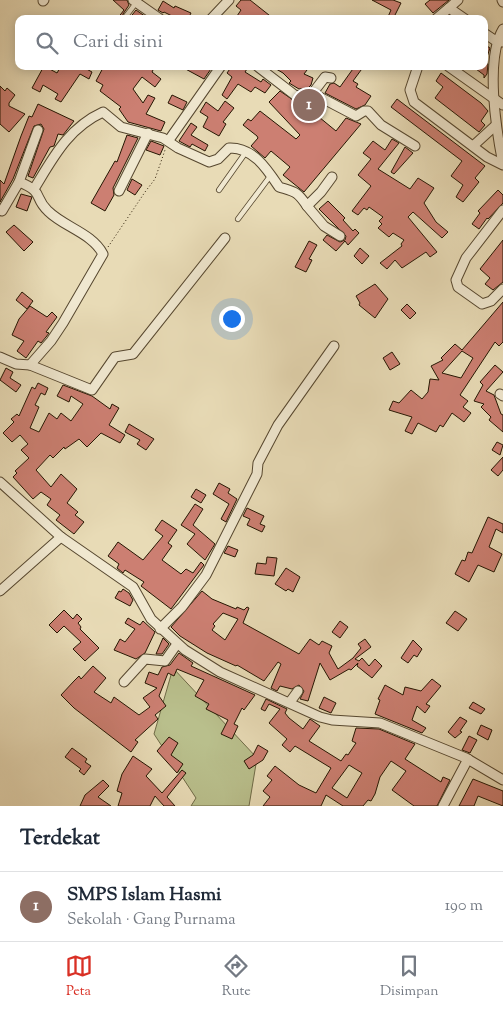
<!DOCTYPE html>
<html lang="id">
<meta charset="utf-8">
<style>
body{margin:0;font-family:"Sorts Mill Goudy",serif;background:#f2f2f3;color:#1f2937}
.you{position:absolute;left:231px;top:318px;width:18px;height:18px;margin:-12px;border:4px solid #fff;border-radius:50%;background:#1a73e8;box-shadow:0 0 0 8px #1a73e833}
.badge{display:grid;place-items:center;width:32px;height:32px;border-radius:50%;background:#d93025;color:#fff;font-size:16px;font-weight:700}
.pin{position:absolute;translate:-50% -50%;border:2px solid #fff;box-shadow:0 1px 5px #0006}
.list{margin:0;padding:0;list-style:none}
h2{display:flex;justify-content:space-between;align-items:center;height:65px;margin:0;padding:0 20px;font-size:21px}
h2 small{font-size:16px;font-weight:400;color:#747a83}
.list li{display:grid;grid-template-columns:32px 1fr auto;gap:15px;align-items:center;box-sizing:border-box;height:70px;padding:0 20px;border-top:1px solid #e0e1e3}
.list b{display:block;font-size:19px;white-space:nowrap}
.list p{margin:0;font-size:16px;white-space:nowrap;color:#747a83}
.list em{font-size:16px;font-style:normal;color:#747a83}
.icon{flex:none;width:28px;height:28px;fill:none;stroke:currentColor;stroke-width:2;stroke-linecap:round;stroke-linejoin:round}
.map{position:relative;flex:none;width:503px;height:806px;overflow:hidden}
.search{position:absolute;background:#fff;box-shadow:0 2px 12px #0003;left:15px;right:15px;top:15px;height:55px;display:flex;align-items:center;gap:12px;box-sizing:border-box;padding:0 18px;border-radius:10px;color:#747a83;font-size:19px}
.sheet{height:135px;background:#fff}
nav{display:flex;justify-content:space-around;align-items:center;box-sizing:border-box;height:70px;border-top:1px solid #e0e1e3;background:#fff;font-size:14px;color:#747a83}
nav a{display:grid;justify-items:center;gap:2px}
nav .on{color:#d93025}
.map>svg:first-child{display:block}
</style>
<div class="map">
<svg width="503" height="806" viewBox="0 0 503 806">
<rect width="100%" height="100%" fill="#e8dbb6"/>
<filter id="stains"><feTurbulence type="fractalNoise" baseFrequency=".004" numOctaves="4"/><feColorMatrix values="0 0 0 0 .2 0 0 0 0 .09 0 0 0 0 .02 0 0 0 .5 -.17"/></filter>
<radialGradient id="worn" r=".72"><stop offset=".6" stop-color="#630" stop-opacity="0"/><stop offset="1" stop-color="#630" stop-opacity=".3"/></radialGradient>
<path fill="#b9bf8c" stroke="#6f6a47" d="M173 668 257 758 249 806H191L196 798 154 734Z"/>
<g fill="#cc7f72" stroke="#251602" fill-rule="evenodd">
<path d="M113 0H127L129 5 123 14V19H117L124 10Z"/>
<path d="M241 0H250L274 19H235L241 10 236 6Z"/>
<path d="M372 0H393L401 3 393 19H387L391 10Z"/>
<path d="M430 0H449L433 13 425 4Z"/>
<path d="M163 1 174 8 175 6 191 13 188 19H178L164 12 163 13 158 10Z"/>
<path d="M136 10 149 19H129Z"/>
<path d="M484 44 490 48 485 63 488 64 487 74 484 78V75L472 66H484Z"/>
<path d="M44 66 57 73 61 66H81L92 72 89 79 80 74 61 102 55 99 58 94 43 85 40 92 32 88Z"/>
<path d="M104 66H150L154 68 152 72 161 79 155 87 142 77 133 89 143 103 148 95 155 98 146 114 165 122 161 131 128 122 119 109 121 107 100 91 103 85 96 81Z"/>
<path d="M180 66H213L204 79Z"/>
<path d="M232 66H249L245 72 261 82 263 79 271 85 265 93 255 87 251 92 238 84 227 99 222 95 232 77 227 73Z"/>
<path d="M271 66H310L304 74 313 78 311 85 308 88 299 89 289 83 291 81 283 73Z"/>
<path d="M355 66H364L353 81 358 84 356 87 371 96 365 105 356 109 325 93 330 84 334 83 340 87Z"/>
<path d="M441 73 481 103 488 111 481 121 485 125 479 132 435 98 443 87 436 81Z"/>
<path d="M0 86 5 91 7 88 15 95 9 103V106L25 114 9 132 0 124Z"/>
<path d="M280 91 296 102 293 105 303 115 308 108 336 131 346 118 361 124 304 192 283 175 290 167 271 151 265 158 251 146 258 138 257 136 243 125 248 119 251 121 260 111 296 139 300 135 269 102Z"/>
<path d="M172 95 187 102 183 110 168 103Z"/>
<path d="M397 99 485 166 475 178 479 182 463 202 456 197 463 185 451 176 462 161 391 107Z"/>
<path d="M225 101 234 108 223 122 226 124 219 136 203 127 208 117 200 112 206 102 218 111Z"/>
<path d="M38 104 74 121 63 135 58 134 54 146 50 147 33 178 28 176 44 129 41 124 34 126 13 179 0 202V180L4 184 21 136 29 116 32 117Z"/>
<path d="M191 123 197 127 191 135 208 145 205 151 192 144 190 147 179 141Z"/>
<path d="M127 135 138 138 113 188 114 195 105 211 91 203 115 161 117 162Z"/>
<path d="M392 139 399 143 378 169 410 189 418 178 434 188 424 203 436 222 448 232 442 238 413 212 408 217 437 252 430 257 426 252 402 268 395 260 387 269 380 263 402 246 401 244 404 240 393 233 389 237 378 228 382 224 379 221 383 217 369 207 367 210 364 208 358 215 352 211 371 186 358 175 371 159 363 153 373 141 385 150Z"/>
<path d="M151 141 164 146 160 155 146 150Z"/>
<path d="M405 147 413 153 394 174 391 172Z"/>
<path d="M132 179 142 185 135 195 127 190Z"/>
<path d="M498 190 503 195V203L488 219 487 218 479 229 472 224 480 213 478 211Z"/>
<path d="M21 194 32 197 27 211 16 207Z"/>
<path d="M328 201 345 218 343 220 353 231 355 229 359 233 348 245 345 241 336 251 323 240 327 235 340 242 345 240 346 236 319 209Z"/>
<path d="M14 225 33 242 24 251 6 232Z"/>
<path d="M503 240V282L493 290 485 284 490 278 480 269Z"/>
<path d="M309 241 317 245 309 259 312 260 306 272 295 267Z"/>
<path d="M360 248 369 256 362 264 354 256Z"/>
<path d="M375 284 388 299 375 318 359 305 360 303 356 296Z"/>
<path d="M22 292 33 301 27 309 16 300Z"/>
<path d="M503 302V342L499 346 495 342 460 395 468 401 463 407 471 413 464 422 452 413 443 427 440 425 436 432 418 423 412 434 405 431 412 417 389 410 393 401 399 403 411 390 422 399 428 392 430 379 439 380 431 366 443 360 441 358 455 344 462 350ZM462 351 473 358 461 378 442 373Z"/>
<path d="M407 304 416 313 410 319 401 310Z"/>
<path d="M30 306 47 317 52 312 57 317 46 332 49 333 46 337 41 343 38 341 26 358 17 351 24 341 12 335 19 319Z"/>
<path d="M392 352 400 364 390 370 383 358Z"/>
<path d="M495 365 503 372 486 391 494 395 501 414 503 415V432L489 420 491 417 481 407 484 404 474 401 483 385 480 382Z"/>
<path d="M6 368 13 372 10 378 21 385 16 392 0 380Z"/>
<path d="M38 383 48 388 45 395 41 393 35 405 39 407 30 428 39 432 49 413 57 419 61 413 71 421 83 404 71 396 69 402 57 396 63 385 92 396 110 409 112 404 119 408 109 425 125 435 120 443 101 433 87 447 79 439 65 449 64 447 53 458 50 455 36 470 51 487 61 474 77 489 67 503 78 512 75 515 84 522 74 534 56 520 60 515 47 505 51 499 41 492 33 499 13 477 17 473 15 471 29 458 21 450 28 444 20 435 12 442 3 433 14 422 11 419 17 414 19 416 32 387 35 389Z"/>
<path d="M129 424 154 439 146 450 137 444 140 440 125 432Z"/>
<path d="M497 442 503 445 500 455 492 450Z"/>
<path d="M503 457V470L498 476 491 470Z"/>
<path d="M219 483 230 489 228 493 237 499 226 522 221 519 229 504 213 494Z"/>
<path d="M196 489 206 495 201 503 191 497Z"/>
<path d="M195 504 203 509 193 525 215 544 205 560 187 544 195 534 181 525Z"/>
<path d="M247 508 264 516 260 524 265 526 262 532 247 525 250 519 243 516Z"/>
<path d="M488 517 503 524V533L496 529 489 547 502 554 494 572 478 565 469 582 455 574 462 560 465 561 468 552 472 553Z"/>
<path d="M162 520 177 530 168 543 172 546 162 560 181 574 186 569 193 573 201 562 204 565 171 609 141 586 144 582 125 570 123 573 117 568 119 564 108 556 118 542 143 560 163 536 155 530Z"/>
<path d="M228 546 238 550 235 557 224 553Z"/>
<path d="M267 557 277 558 274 576 255 574 257 563 266 564Z"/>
<path d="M286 568 300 577 293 592 288 589 286 591 275 584Z"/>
<path d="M123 589 129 593 133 600 130 606 115 598 119 591 121 592Z"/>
<path d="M202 591 212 599 236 609 237 607 244 610 247 607 249 608 243 623 299 654 310 639 319 645 322 641 332 646 329 653 338 669 353 658 361 648 358 644 365 639 371 647 355 659 359 661 362 658 369 666 375 659 382 666 372 678 357 666 358 663 351 670 349 669 330 680 320 663 308 701 300 699 304 691 299 685 292 689 280 686 277 691 271 688 281 664 278 662 264 681 237 665 236 666 207 653 180 636 171 627ZM223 613 238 619 225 640 212 630 215 626 213 624Z"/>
<path d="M64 610 73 619 77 614 82 619 78 623 81 627 80 629 99 648 85 661 73 649 81 642 64 626 57 633 49 625Z"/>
<path d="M455 611 467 619 458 631 446 623Z"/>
<path d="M128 618 140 625 143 621 155 632 145 653 136 659 114 650 120 639 125 642 135 629 125 623Z"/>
<path d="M340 621 348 627 340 638 332 632Z"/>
<path d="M163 638 169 644 162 654H156Z"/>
<path d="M413 640 422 649 417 657 414 655 408 663 401 658Z"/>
<path d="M179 653 193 663 191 666 255 695 244 710 242 708 234 724 238 726 232 739 221 734 228 720 206 709 209 704 195 696 204 680 177 669 174 676 168 673 159 696 166 706 155 715 158 719 135 740 138 742 131 752 74 708 61 695 74 681 79 676 81 679 93 666 106 678 94 692 111 703 114 697 139 715 150 707 143 698 157 688 145 683 149 672 158 675 162 667 170 665Z"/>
<path d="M432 679 441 686 426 704 430 706 425 713 417 706 412 720 426 728 422 733 375 714 380 700 378 699 385 685 403 695 405 687 421 691Z"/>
<path d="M324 697 336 703 331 713 319 708Z"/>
<path d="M266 699 287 709 285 713 289 718 303 729 310 719 320 726 309 741 341 761 346 754 348 755 356 743 352 741 356 728 379 729 415 744 405 759 441 782 443 777 450 780 437 806H414L392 790 406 771 391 761 380 777 375 794 371 801 368 800 363 806H343L326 795 321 806H263L270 797 263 791 272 780 267 776 275 766 299 785 316 793 331 768 295 746 290 752 282 745 287 739 269 723 280 709 269 704 265 711 261 709ZM349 765 362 773 347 798 332 788Z"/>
<path d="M473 702 485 709 481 714 469 708Z"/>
<path d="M460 717 467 721 460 731 462 732 455 738 448 732Z"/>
<path d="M481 725 492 730 488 740 477 734Z"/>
<path d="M469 736 477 740 470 753 462 750Z"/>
<path d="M169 737 178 743 171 755 183 764 177 773 157 751Z"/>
<path d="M258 745 268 751 263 760 249 769 244 761 253 755Z"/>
<path d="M72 748 87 759 85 762 91 766 84 775 79 771 81 769 65 757Z"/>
<path d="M133 756 152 769 146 776 162 793 182 770 186 773 167 797 175 806H164L155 796 150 806H118L122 793 117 791 122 774Z"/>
<path d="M473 779 503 791V806L478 796 474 806H459Z"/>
<path d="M103 780 109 786 98 797 111 806H80L85 795Z"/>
</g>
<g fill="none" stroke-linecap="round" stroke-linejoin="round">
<g stroke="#56472f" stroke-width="6">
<g id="service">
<path d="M126 16 136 3"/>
<path d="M219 190 246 152"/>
<path d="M238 219 271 175"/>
</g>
</g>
<g stroke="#56472f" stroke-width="11">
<g id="minor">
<path d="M133 0 160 19"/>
<path d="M502 0 503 2"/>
<path d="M43 1 44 0"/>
<path d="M449 8 458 0"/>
<path d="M211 19 229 0"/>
<path d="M436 19 449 8 465 19"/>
<path d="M503 29C485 59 496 129 503 164"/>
<path d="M484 33 496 41 503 42"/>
<path d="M257 66 296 96 314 94 356 116 364 111H368L381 125 415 146"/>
<path d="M418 66 410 90 414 102 487 157 503 165"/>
<path d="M448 66 503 105"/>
<path d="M312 94 325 77 331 78"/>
<path d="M169 140 221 66"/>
<path d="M473 146 496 125"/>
<path d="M19 182C45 192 33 197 48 211 64 227 92 233 103 254L63 323 51 341 30 365"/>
<path d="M34 189C53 158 68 128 103 112L121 127 163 138 178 148 209 162 218 159 229 148C253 147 267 169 279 187 295 192 297 191 307 206L321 192 332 177"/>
<path d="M119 191 148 133"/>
<path d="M307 206 324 226 340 236"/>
<path d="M503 210 466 258 456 280 458 287 482 304 491 301 503 289"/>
<path d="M2 211 19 182 38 130"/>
<path d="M0 357 16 364 30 365 92 390 115 357 133 354 225 238"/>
<path d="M500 394 503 396"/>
<path d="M0 482 61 537 133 587 151 619 185 650 220 672 320 717 332 720 380 723 466 758 503 780"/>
<path d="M0 591 61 537"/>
<path d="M160 629 182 607 206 575 257 474 258 463 278 425 334 346"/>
<path d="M124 682 145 659 165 661 177 644"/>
<path d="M290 702 298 691"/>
<path d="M443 806 468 759"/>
</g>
</g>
<path stroke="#251602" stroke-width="1" stroke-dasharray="1 2.5" stroke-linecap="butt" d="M108 247 145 192 155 179 165 150"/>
<use href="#service" stroke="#f0e8d0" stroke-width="4.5"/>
<use href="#minor" stroke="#f0e8d0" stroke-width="9"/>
</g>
<rect width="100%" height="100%" filter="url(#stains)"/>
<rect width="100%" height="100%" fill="url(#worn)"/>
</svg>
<div class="you"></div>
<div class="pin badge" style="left:309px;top:105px;background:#8d6e63">1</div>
<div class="search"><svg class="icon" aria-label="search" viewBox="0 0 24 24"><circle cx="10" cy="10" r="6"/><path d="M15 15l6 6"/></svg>Cari di sini</div>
</div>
<section class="sheet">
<h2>Terdekat<small></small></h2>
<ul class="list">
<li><span class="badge" style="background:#8d6e63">1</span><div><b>SMPS Islam Hasmi</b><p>Sekolah · Gang Purnama</p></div><em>190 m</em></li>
</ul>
</section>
<nav>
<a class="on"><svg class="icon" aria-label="map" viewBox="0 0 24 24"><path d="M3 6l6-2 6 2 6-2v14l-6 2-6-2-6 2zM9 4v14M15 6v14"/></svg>Peta</a>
<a><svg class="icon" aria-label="directions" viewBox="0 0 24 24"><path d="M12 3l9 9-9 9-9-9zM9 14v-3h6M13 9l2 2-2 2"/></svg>Rute</a>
<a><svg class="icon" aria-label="saved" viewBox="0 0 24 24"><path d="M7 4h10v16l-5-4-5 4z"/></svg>Disimpan</a>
</nav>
